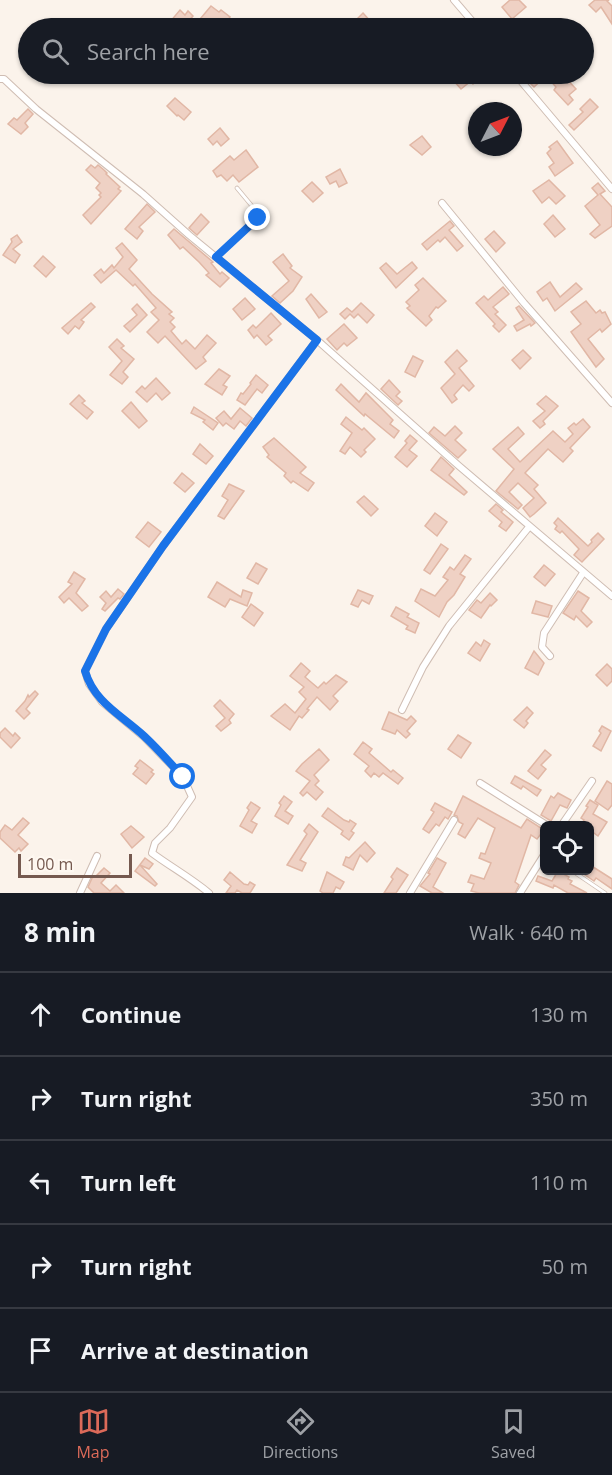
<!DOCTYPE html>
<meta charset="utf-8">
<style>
body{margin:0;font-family:"Open Sans",sans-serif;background:#20242c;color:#f1f3f6}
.controls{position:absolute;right:18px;bottom:18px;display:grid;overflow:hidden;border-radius:9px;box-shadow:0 2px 4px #0004}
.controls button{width:54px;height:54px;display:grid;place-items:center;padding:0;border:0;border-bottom:2px solid #363941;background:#171b24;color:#f1f3f6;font:30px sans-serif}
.compass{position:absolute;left:468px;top:102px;width:54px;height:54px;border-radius:50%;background:#171b24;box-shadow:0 2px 4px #0004;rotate:48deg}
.scale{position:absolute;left:18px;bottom:15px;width:114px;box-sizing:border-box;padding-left:6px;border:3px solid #75594f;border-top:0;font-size:16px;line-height:21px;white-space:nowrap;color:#75594f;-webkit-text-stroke:4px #fef8f1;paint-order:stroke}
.stop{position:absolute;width:18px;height:18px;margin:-14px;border:4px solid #1a73e8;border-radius:50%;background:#fff}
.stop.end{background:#1a73e8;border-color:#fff;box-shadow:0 2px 6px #0008}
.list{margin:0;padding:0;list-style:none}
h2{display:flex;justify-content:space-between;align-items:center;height:78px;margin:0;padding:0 24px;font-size:26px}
h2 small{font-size:20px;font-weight:400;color:#9ea1a6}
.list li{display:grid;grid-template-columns:39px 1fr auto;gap:18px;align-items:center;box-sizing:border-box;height:84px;padding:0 24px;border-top:2px solid #363941}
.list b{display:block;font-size:22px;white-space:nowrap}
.list em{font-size:20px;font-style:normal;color:#9ea1a6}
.icon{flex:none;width:33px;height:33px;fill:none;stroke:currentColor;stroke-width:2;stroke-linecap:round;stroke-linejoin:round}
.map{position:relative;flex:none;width:612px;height:893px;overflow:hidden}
.search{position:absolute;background:#171b24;box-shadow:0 2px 4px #0004;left:18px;right:18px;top:18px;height:66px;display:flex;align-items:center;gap:15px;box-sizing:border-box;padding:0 21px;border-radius:33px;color:#9ea1a6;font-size:22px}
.sheet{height:498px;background:#171b24}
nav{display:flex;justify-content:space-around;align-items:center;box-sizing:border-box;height:84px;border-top:2px solid #363941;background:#171b24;font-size:16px;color:#9ea1a6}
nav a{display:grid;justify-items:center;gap:3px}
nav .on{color:#dc6a59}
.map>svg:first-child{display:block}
</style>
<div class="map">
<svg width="612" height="893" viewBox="0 0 612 893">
<rect width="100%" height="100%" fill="#fbf3eb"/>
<g fill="#efd1c4" stroke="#e1b7a5" stroke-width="1.5">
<path d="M510 0H519L526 7 512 19 502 7Z"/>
<path d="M595 0H609L607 1 612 6V24L601 7 596 12 589 5Z"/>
<path d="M211 6 219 12 221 10 230 17 228 20 239 28H200L195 25Z"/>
<path d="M180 10 185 15 188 11 193 16 183 28H176L169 23Z"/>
<path d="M363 13 371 22 364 28H339L348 19 352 24Z"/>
<path d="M460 74H486L473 84 471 81 461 89 453 80Z"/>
<path d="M534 74H562L576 89 569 95 573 100 568 105 554 90 556 87 546 76 534 87 527 80Z"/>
<path d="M175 98 191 112 184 120 178 115 177 116 167 106Z"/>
<path d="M590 99 598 107 574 130 569 125 583 112 580 109Z"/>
<path d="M28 109 33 114 25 123 28 127 21 134 8 124 14 118 17 120Z"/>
<path d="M220 128 229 139 221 146 217 141 213 145 208 139Z"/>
<path d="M422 136 431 147 422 155 410 145Z"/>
<path d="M557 141 573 163 555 176 549 167 554 163 547 153 551 149 549 147Z"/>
<path d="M246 150 258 167 239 182 233 175 227 181 221 175 217 177 213 171 230 156 234 160Z"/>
<path d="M91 165 95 168 98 165 104 170 107 173 106 174 120 187 118 189 121 191 91 224 83 215 101 197 99 195 101 193 96 188 100 183 86 170Z"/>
<path d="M340 169 347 183 339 187 336 181 330 184 326 177Z"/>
<path d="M549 180 565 196 556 204 549 197 542 203 533 191Z"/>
<path d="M312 182 323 193 313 202 302 191Z"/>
<path d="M598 183 605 191 600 194 612 207V226L595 238 590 234 600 225 585 206 598 195 592 188Z"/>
<path d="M147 204 155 212 139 227 143 231 137 239 125 229Z"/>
<path d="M201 214 209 222 197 235 189 228Z"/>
<path d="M553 215 565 229 555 237 544 224Z"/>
<path d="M450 221 454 226 449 230 463 246 457 251 445 237 440 242 438 240 427 250 422 244Z"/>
<path d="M174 229 213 262 211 263 220 274 222 272 229 278 220 287 206 275 209 273 199 262 183 247 180 249 168 235Z"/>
<path d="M494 231 505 243 496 252 485 239Z"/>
<path d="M17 235 22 242 13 249 20 255 15 263 3 255 12 242 11 239Z"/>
<path d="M122 243 137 260 129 269 152 294 172 312 169 314 174 318 170 322 175 327 171 331 182 344 186 340 195 349 207 335 216 343 203 357 206 361 196 369 165 336 158 343 147 332 159 320 151 312 156 308 135 284 133 286 116 270 101 283 94 275 101 269 104 273 112 265 114 268 123 257 116 248Z"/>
<path d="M283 254 292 266 290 268 302 277 293 291 280 303 272 296 289 281 273 262Z"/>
<path d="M43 256 55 267 46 277 34 266Z"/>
<path d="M412 262 417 268 396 288 380 268 386 263 397 274Z"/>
<path d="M423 278 446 301 438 308 436 307 429 316 432 320 426 326 407 308 410 306 406 302 419 290 415 285Z"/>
<path d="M550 282 560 297 576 283 582 289 555 311 547 298 543 301 537 292Z"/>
<path d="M503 287 509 294 493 307 498 312 495 314 506 325 499 332 493 326 495 324 476 303 484 296 488 300Z"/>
<path d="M311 294 327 312 319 318 306 299Z"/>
<path d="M245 298 255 309 242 320 233 309Z"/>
<path d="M586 301 596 313 600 310 602 313 605 312 611 324 602 332 600 329 588 339 604 359 596 367 571 332 581 324 571 312Z"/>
<path d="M91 303 95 307 81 320 84 322 79 329 75 326 68 334 62 328Z"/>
<path d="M361 303 374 315 367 323 358 314 354 318 350 314 345 319 340 314 347 308 352 312Z"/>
<path d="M137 304 147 315 130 332 124 326 137 315 132 309Z"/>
<path d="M519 306 535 323 531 326 530 324 517 331 514 326 524 320 516 308Z"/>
<path d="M271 313 281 324 268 336 272 340 266 345 257 335 254 338 248 330 253 325 256 328Z"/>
<path d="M344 324 357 338 347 346 344 343 337 350 327 339Z"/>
<path d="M117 339 124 346 121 348 134 359 123 372 128 377 122 384 110 375 122 361 109 347Z"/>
<path d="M457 350 467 361 459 368 474 386 469 391 463 385 454 395 457 399 452 403 441 388 455 374 445 362Z"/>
<path d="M523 350 531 358 520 369 512 360Z"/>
<path d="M413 356 423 361 415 377 405 372Z"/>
<path d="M219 369 230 376 223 385 227 387 222 395 205 384Z"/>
<path d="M256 375 268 385 262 393 257 389 245 405 237 400 241 393 243 394 251 384 250 383Z"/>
<path d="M156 378 170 393 162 400 156 393 147 402 136 392 142 386 145 389Z"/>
<path d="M389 380 400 392 396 396 402 401 398 405 381 389Z"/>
<path d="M341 384 359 402 366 393 393 420 390 424 399 431 394 438 365 414 364 416 336 390Z"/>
<path d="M79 395 85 401 82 403 93 412 87 419 70 404Z"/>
<path d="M546 396 558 406 543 421 545 424 540 428 533 421 545 411 537 404Z"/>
<path d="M131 402 147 421 139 428 122 411Z"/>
<path d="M194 407 218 423 213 430 203 422 205 420 191 413Z"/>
<path d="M240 408 252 418 246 426 240 421 234 429 226 423 223 426 216 418 224 411 231 419Z"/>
<path d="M346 417 362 430 364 428 375 439 364 450 366 452 361 457 350 447 345 454 340 451 352 433 341 424Z"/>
<path d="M583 419 590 427 570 448 573 451 563 462 548 449 525 473 538 485 534 489 546 503 534 514 530 517 523 508 534 498 518 483 509 492 522 505 518 509 496 491 514 469 493 449 518 427 524 434 508 449 520 462 553 431 565 442 573 434 568 428 574 423 576 425Z"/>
<path d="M455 426 462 433 455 440 466 450 458 458 429 433 434 427 445 436Z"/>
<path d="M410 435 417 441 409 450 417 456 407 467 395 457 407 443 405 441Z"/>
<path d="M274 438 306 467 300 473 314 483 308 491 293 481 291 483 284 476 286 473 267 457 269 455 263 447Z"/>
<path d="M200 444 213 456 206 464 193 454Z"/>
<path d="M441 457 454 469 449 475 467 492 464 495 431 470Z"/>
<path d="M182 473 194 483 185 492 174 483Z"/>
<path d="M229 484 244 491 224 519 218 516 228 500 222 496Z"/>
<path d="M364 496 378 509 371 516 357 502Z"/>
<path d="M496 504 503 510 501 512 513 522 506 531 499 526 502 522 489 511Z"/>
<path d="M435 513 447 522 437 536 425 526Z"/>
<path d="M558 518 588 546 592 542 591 540 598 533 604 539 582 562 574 555 579 549 562 531 560 533 555 529 557 526 554 523Z"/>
<path d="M148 522 161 532 149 547 136 537Z"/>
<path d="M441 544 448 549 430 574 424 570Z"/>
<path d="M465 555 471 559 460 574 465 577 454 595 447 602 439 617 415 601 421 589 435 596 448 580 443 577 450 567 454 570Z"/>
<path d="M256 563 267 569 258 584 247 578Z"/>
<path d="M544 565 555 574 545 586 534 577Z"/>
<path d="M74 572 85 579 76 593 88 606 82 611 69 598 64 603 59 597 72 584 68 582Z"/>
<path d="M217 582 241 597 243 590 252 593 247 606 230 599 225 607 208 597Z"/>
<path d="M118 589 124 594 120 599 118 598 105 611 102 609 106 603 100 597 106 591 111 597Z"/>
<path d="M358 590 373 596 369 604 362 600 358 607 351 604Z"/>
<path d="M578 591 589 598 581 611 592 622 587 627 576 616 574 620 563 613Z"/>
<path d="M490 593 497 600 491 606 490 605 481 618 469 610 477 600 481 603Z"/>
<path d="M536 601 552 606 548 617 532 613Z"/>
<path d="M251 604 263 613 254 626 242 617Z"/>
<path d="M396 607 409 614 407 617 419 623 415 633 406 629 408 626 391 616Z"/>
<path d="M484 640 490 644 480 661 468 653 476 642 481 646Z"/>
<path d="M534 651 544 663 538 675 525 668Z"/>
<path d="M301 663 310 671 305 677 318 688 324 682 326 684 336 675 347 682 333 696 338 701 330 710 317 697 307 709 309 710 302 718 299 716 290 730 271 716 285 704 295 713 306 699 299 692 304 687 290 676Z"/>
<path d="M607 664 612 669V681L607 686 596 675Z"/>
<path d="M35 691 38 694 26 709 30 713 24 719 16 711 25 701 28 695 29 697Z"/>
<path d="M220 700 234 714 229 720 231 723 221 731 216 726 225 718 214 706Z"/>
<path d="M527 707 533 713 526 721 528 723 524 728 514 720Z"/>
<path d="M389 712 407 720 411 716 416 721 407 731 410 734 406 738 397 730 395 734 382 729Z"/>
<path d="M602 726 611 731 601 751 593 746 601 733 599 731Z"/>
<path d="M5 728 13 736 15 733 20 738 11 748 0 737V733Z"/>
<path d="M458 735 471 743 461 758 448 749Z"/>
<path d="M363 742 372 749 369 753 391 772 393 770 403 778 398 784 383 773 379 777 374 773 371 777 365 771 369 766 354 754Z"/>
<path d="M319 749 329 760 314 775 319 781 315 785 323 792 316 800 307 792 303 796 300 793 310 781 296 771 302 764Z"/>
<path d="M545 750 551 755 541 765 546 769 538 779 528 771Z"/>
<path d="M140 760 153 770 151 772 154 774 146 784 133 774 138 768 135 766Z"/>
<path d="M515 776 541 790 537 796 523 786 521 789 511 783Z"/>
<path d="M607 781 612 784V805L608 810 595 801Z"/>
<path d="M558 793 571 800 567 808 560 805 551 821 541 815 551 796 554 798Z"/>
<path d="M284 796 292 802 285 811 293 816 288 824 275 816 281 805 279 803Z"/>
<path d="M463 796 521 828 527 819 544 830 537 839 531 835 515 882 519 885 515 893H479L471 891 474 884 468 882 471 875 484 879 491 863 479 858 481 853 485 854 495 828 478 818 465 838 458 834 463 824 459 822 457 816 454 815Z"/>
<path d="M590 800 598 805 593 814 607 822 598 836 590 830V825H581L584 820 581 818 588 807 586 806Z"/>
<path d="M251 802 260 808 251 821 257 824 252 833 240 826 249 810 247 808Z"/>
<path d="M435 803 452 812 448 819 445 817 439 826 436 824 429 833 423 829 434 812 431 810Z"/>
<path d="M328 808 344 820 349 822 350 820 356 824 351 831 354 833 349 840 341 834 343 831 322 816Z"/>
<path d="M23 818 29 823 18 835 28 844 21 851 19 848 15 852 0 838V832L5 825 12 830Z"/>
<path d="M309 824 318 832 300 860 306 863 302 871 287 865 307 834 304 831Z"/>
<path d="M131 826 144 837 132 848 121 834Z"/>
<path d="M365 842 375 853 367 862 360 855 353 870 343 865 346 857 349 858Z"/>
<path d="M145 858 153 864 149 869 140 865 157 884 155 886 135 871Z"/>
<path d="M437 858 446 863 433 887 443 893H432L420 886 430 874 428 873Z"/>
<path d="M590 865 612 879V889L596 878 594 881 578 870H590Z"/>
<path d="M104 868 110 873 101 883 110 891 116 885 124 893H94L88 887 93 876 95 877Z"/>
<path d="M397 868 408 875 396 893H384L393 879 391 877Z"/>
<path d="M558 871 569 877 568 879 572 881 570 884 587 893H568L554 885 553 888 536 881 538 876 552 881Z"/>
<path d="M230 872 244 884 248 885 250 882 255 885 250 893H242L237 890 235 893H226L231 886 224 880Z"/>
<path d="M327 872 344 882 340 889 336 887 333 893H323L320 891Z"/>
</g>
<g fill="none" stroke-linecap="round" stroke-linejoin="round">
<g stroke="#cfbdb3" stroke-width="4.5">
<g id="service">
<path d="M216 257 258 218 257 212 237 188"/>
<path d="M571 870 605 893"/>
</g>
</g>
<g stroke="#cfbdb3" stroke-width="8">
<g id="minor">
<path d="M454 0 478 28"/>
<path d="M515 74 612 189"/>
<path d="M0 79H4L36 109 143 194 189 235 317 340 459 466 612 596"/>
<path d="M442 203 524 303 612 403"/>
<path d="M550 656 542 647 544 633 583 573"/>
<path d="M402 710 423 667 449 626 529 527"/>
<path d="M480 783 548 826"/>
<path d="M561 826 592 781"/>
<path d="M80 893 97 856"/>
<path d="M209 893C191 878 171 867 152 853L155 843 170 828 192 797 183 777 144 737 102 702 89 684 85 671 106 629 163 546 317 340"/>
<path d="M410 893 454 820"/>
<path d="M520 893 544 855"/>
</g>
</g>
<use href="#service" stroke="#fff" stroke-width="3"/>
<use href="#minor" stroke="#fff" stroke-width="6"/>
</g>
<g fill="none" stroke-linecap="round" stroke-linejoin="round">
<path stroke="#1a73e8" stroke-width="8" d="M183 777C170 763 158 749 144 736 121 715 94 702 85 671L106 629 163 546 317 340 216 257 258 218"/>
</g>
</svg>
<div class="controls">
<button><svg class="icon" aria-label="locate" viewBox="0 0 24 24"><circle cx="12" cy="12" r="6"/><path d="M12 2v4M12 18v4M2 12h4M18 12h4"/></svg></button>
</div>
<svg class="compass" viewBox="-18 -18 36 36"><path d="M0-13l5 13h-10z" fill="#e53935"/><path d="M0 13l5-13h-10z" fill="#9ea1a6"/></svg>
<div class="scale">100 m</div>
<div class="stop" style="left:183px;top:777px"></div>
<div class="stop end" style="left:258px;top:218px"></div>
<div class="search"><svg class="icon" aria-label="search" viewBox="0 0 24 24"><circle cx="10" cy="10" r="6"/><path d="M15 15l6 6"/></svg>Search here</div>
</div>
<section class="sheet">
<h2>8 min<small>Walk · 640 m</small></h2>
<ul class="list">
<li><svg class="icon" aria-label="ahead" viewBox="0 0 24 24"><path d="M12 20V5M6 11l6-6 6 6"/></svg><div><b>Continue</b></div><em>130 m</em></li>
<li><svg class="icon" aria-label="right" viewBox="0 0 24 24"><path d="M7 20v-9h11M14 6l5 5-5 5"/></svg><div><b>Turn right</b></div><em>350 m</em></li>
<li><svg class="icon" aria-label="left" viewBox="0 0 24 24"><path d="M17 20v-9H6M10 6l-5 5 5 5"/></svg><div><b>Turn left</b></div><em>110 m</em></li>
<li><svg class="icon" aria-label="right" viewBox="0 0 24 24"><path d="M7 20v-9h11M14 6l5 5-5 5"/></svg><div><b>Turn right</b></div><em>50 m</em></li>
<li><svg class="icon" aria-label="arrive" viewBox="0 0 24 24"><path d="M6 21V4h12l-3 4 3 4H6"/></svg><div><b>Arrive at destination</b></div></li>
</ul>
</section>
<nav>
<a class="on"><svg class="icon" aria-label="map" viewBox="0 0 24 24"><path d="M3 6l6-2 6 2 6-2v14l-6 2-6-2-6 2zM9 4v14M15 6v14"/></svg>Map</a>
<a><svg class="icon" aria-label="directions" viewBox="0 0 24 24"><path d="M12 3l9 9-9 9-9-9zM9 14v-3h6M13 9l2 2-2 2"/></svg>Directions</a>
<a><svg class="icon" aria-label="saved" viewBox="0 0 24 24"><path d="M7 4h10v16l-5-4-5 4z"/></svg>Saved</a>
</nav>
